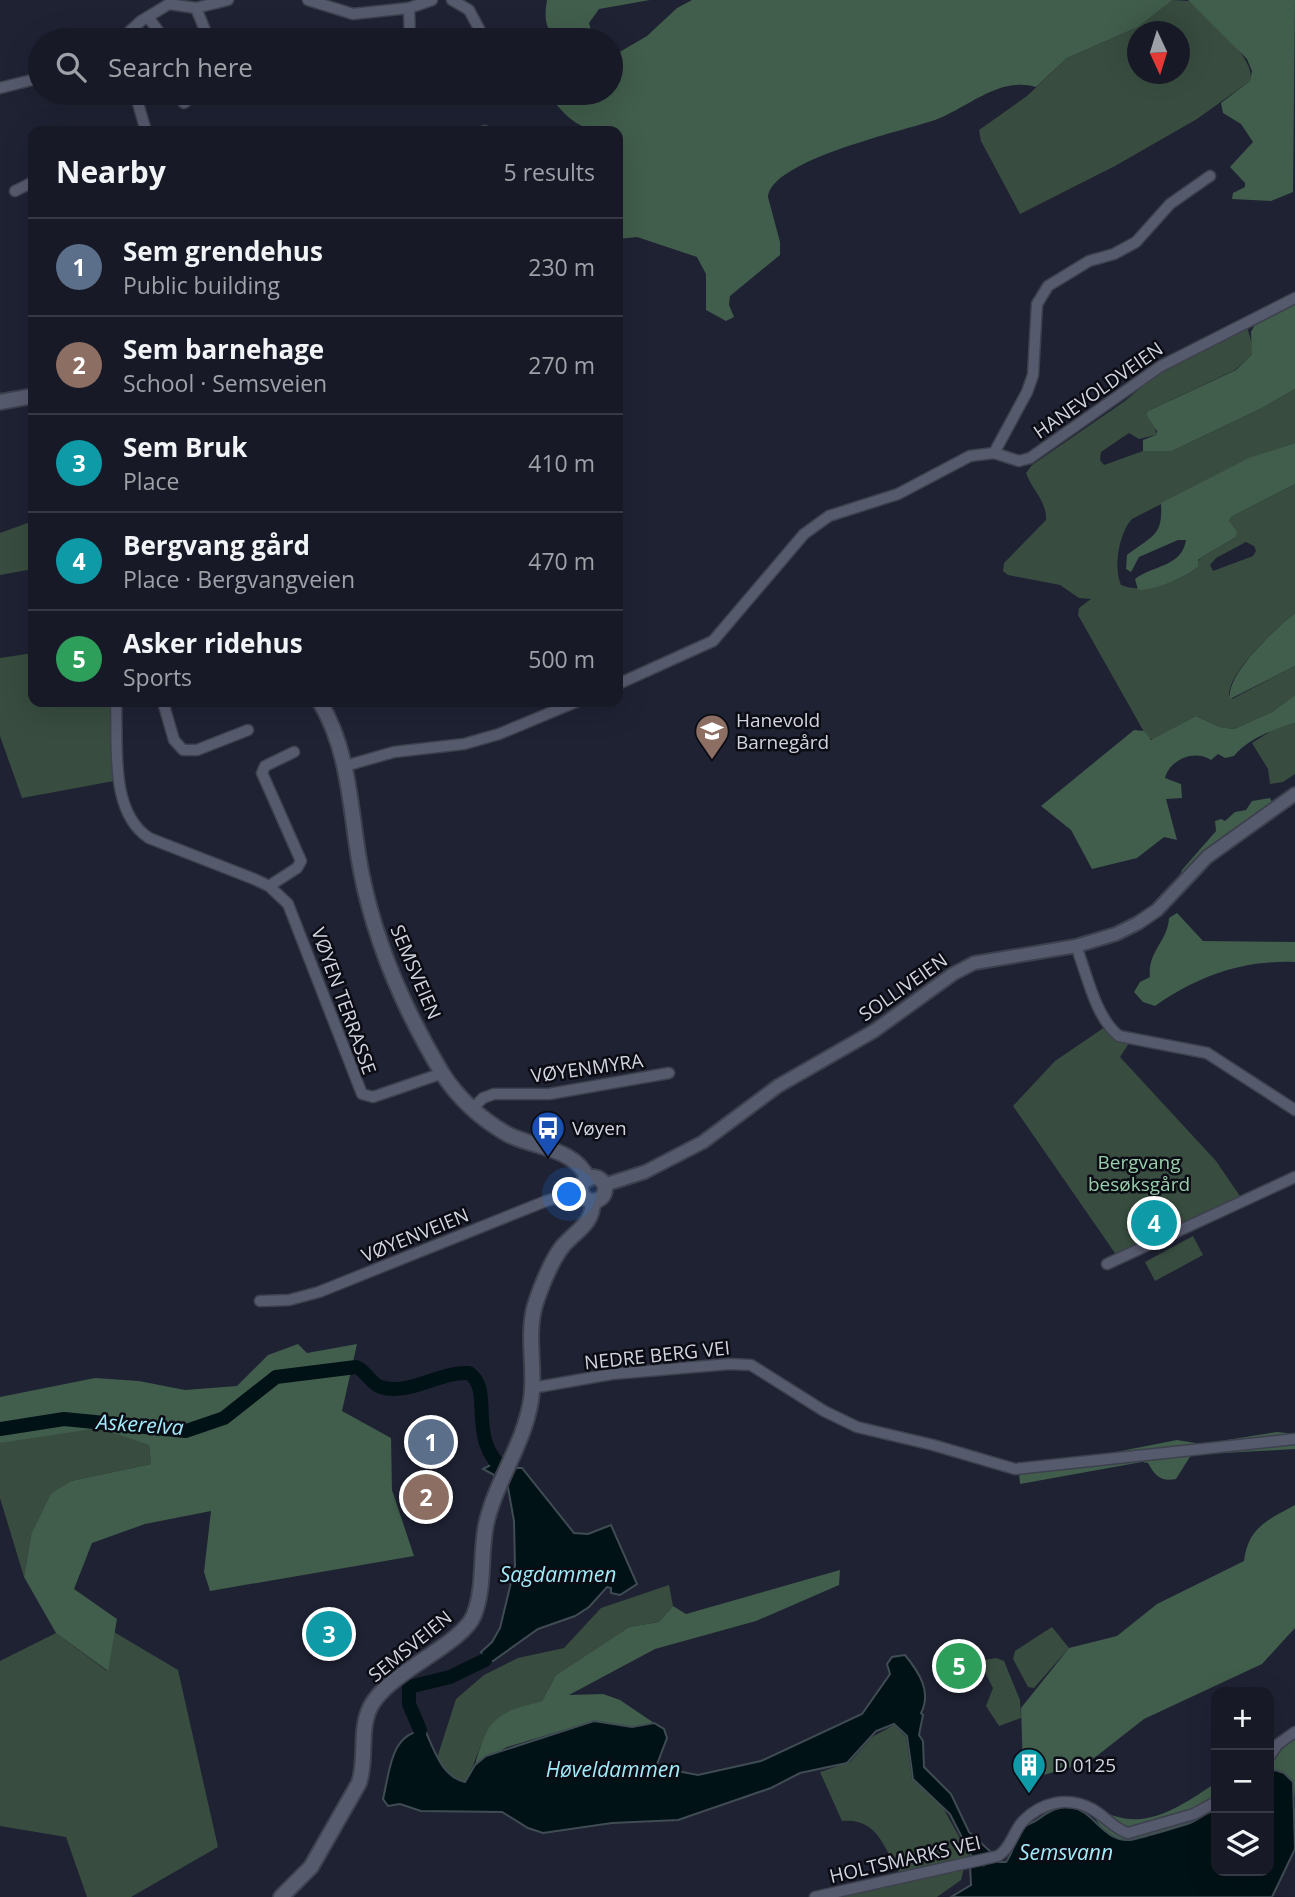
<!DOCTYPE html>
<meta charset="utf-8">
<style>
body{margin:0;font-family:"Open Sans",sans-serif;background:#20232e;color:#f1f3f6}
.controls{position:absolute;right:21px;bottom:21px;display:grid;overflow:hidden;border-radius:14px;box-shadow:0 7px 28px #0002}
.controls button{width:63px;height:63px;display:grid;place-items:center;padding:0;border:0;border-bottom:2px solid #363843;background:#171a26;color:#f1f3f6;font:35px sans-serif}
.compass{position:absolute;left:1127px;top:21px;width:63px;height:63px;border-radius:50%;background:#171a26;box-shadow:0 7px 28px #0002;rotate:176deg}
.you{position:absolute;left:570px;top:1195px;width:24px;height:24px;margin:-18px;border:5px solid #fff;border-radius:50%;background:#1a73e8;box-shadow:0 0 0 10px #1a73e833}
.badge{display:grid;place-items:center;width:46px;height:46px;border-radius:50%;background:#d93025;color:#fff;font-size:23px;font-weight:700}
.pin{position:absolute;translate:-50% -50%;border:4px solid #fff;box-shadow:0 2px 7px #0006}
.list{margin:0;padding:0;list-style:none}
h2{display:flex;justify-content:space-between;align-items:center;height:91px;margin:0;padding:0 28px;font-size:30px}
h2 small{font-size:23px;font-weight:400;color:#9ea1a7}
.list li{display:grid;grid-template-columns:46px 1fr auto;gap:21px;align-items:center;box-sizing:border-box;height:98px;padding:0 28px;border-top:2px solid #363843}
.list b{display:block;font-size:26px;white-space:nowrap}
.list p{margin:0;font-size:23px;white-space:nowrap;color:#9ea1a7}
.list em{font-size:23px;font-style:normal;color:#9ea1a7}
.icon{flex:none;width:38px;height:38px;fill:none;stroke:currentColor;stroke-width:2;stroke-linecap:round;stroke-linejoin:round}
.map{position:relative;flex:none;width:1295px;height:1897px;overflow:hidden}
.search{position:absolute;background:#171a26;box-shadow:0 7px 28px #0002;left:28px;top:28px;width:595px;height:77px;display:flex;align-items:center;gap:18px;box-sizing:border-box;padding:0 24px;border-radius:38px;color:#9ea1a7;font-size:26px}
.panel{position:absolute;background:#171a26;box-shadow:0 7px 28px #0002;left:28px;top:126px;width:595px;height:581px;border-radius:14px}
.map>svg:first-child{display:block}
</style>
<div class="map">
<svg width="1295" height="1897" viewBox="0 0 1295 1897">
<rect width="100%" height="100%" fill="#1f2233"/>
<g fill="#384c3f" fill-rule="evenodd">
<path d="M1173 0 1190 1C1206 17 1258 59 1250 81L1197 119 1115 166 1020 214 981 141 979 130 1027 96 1067 58 1138 27ZM1138 32H1180V74H1138Z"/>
<path d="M1247 327 1253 347 1252 354 1235 370 1148 411 1146 414 1155 424 1156 435 1139 439 1129 433 1101 452 1100 460 1104 465 1143 451H1172L1260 409 1295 389V443L1249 459 1132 519C1119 533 1113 567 1121 585 1146 595 1178 582 1198 567V561L1202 557 1236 537 1229 521 1231 517 1295 484V613C1276 628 1229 671 1229 695L1232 699 1295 666V695L1272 712 1234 729 1220 727 1196 716 1154 739H1148L1078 615 1079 608 1091 599 1079 598 1060 585 1008 575 1003 571 1004 563 1046 520C1047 501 1032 490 1026 473L1032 465 1125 401 1160 371ZM1246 542 1254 546 1256 551 1253 556 1213 571 1210 565 1216 558Z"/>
<path d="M33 521V569L0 575V533Z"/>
<path d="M33 653V702H113L114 781 22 798 0 736V658Z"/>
<path d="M1295 723V774L1283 782 1270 784 1268 769 1252 743 1274 729Z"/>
<path d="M1105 1027 1129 1043 1120 1057 1216 1161 1242 1199 1117 1256 1013 1106 1055 1061Z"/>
<path d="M1193 1236 1203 1255 1155 1281 1145 1262Z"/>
<path d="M67 1428H103L149 1445 151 1464 71 1481 31 1535 24 1577 0 1498V1443Z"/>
<path d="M669 1585 673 1606 659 1622 629 1627 556 1675 542 1701C480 1717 490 1730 466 1782L453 1778 437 1758 456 1699 484 1675 518 1658 564 1648 601 1608Z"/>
<path d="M1052 1627 1069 1648 1034 1688 1028 1687 1013 1659 1015 1651Z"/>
<path d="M114 1632 178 1670 218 1847 131 1897H87L66 1837 0 1826V1661L56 1633 107 1671Z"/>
<path d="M996 1658 1004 1661 1020 1700 1021 1718 999 1726 986 1706 993 1688 979 1661Z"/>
<path d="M894 1725 906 1737 912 1779 942 1806 971 1858 899 1873C884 1848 878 1818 842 1821L820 1772 850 1762 872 1737Z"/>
<path d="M964 1868 961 1880 937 1897H832Z"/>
</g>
<g fill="#415d4b">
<path d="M547 0H650L599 9 589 23 593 40C560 40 540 40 547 0Z"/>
<path d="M692 0H1173L1138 27 1067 58 1036 87C999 76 968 108 935 120 903 131 771 160 768 197L780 242V255L730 296 729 305 734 317 726 321 706 310V274L697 257 637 237 618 239V131C582 131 573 125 550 97V93H611V57L647 36 677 8Z"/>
<path d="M1188 0H1295L1293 192 1271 201 1232 199 1233 193 1245 187V183L1230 167 1253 142 1241 124 1223 113 1221 103 1250 81 1252 71 1247 59Z"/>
<path d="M1295 303V389L1260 409 1172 451H1143V440L1156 435 1157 431 1146 414 1148 411 1236 370 1252 354 1251 332 1258 318Z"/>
<path d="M1295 443V484L1231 517 1229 521 1237 532 1236 537 1202 557 1198 560V567C1182 579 1159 589 1138 590L1135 579C1153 565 1182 567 1186 540H1178L1139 557 1131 572 1126 569 1127 555C1153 535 1163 536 1161 503L1249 458Z"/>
<path d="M1295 613V666L1230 699C1225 675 1276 628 1295 613Z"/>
<path d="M1295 695V723C1274 729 1247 739 1234 756L1225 758 1218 754 1211 760C1195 749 1170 759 1165 778L1181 784 1182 798 1166 799 1177 840 1164 837 1137 858 1092 869 1071 830 1041 806 1134 730 1144 731 1151 740 1196 716 1220 727 1234 729 1272 712Z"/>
<path d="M1270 798 1272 802 1267 808 1178 879 1182 870 1216 831 1215 821 1221 819 1225 821 1235 812 1246 810 1252 801Z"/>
<path d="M1177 913 1203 941 1295 942V962C1242 960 1198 976 1155 1006L1143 1002 1134 992 1140 982 1150 977C1147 952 1168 941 1169 918Z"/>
<path d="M298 1344 307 1353 357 1344 342 1411 391 1438 392 1490 414 1556 210 1591 204 1572 211 1511 145 1524 92 1543 74 1589 117 1619 108 1671 56 1633 24 1577 31 1535 51 1494 71 1481 151 1464 149 1445 99 1428 0 1443V1397L95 1378 139 1381 185 1390 237 1386 268 1355Z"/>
<path d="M1277 1432 1295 1434V1449L1191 1455 1176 1479C1161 1482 1155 1476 1148 1463L1142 1462 1020 1484 1019 1471 1177 1440 1202 1444Z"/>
<path d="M1295 1505V1628L1262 1664 1144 1719 1089 1762 1040 1776 1023 1770 1021 1708 1069 1648 1117 1636 1157 1604 1244 1561C1248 1528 1267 1520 1295 1505Z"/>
<path d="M840 1570 839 1585 756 1621 655 1649 569 1695 603 1694 620 1700 654 1723 632 1727 594 1721 507 1747 475 1765C488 1718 495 1713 542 1701L556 1675 629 1627 659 1622 673 1606 686 1614Z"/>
<path d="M1295 1729V1799L1293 1782 1275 1770 1269 1774V1745L1289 1730Z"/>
<path d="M1216 1783V1810L1191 1823 1132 1840 1116 1839 1105 1832 1093 1816 1098 1812C1109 1813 1120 1819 1130 1819 1161 1822 1192 1798 1216 1783Z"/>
</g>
<g fill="#011216" stroke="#404c53" stroke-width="2">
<path d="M502 1459 516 1468H522L574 1533 588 1534 611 1525 637 1584 620 1595 611 1593V1588L607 1587 589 1607 575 1616 538 1629 493 1661 485 1660 481 1652 492 1642 500 1628 515 1566 514 1521 507 1482 483 1469Z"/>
<path d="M905 1655C919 1672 932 1692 921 1713L923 1715 919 1735 923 1741 924 1767 951 1794 969 1832 992 1853 973 1859 950 1814 913 1779 907 1736 894 1724 876 1731 847 1763 800 1773 771 1788 678 1820 612 1823 543 1833 528 1828 502 1812 421 1811 400 1804 388 1806 383 1799C390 1771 390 1733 425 1730 434 1750 442 1777 465 1782L475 1765 486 1756 594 1721 632 1727 654 1723 664 1729 667 1738 656 1767 698 1775 761 1761 862 1714 890 1674 887 1664 892 1657Z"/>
<path d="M1275 1770 1284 1773 1293 1782 1295 1849 1272 1897H951L971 1885 970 1865 983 1862 984 1865 986 1861 999 1858V1862H1006C1014 1852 1015 1837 1023 1828 1027 1824 1033 1823 1037 1820 1088 1780 1093 1843 1130 1840 1137 1839 1186 1825 1192 1822 1201 1818 1207 1812 1216 1810V1871H1269V1774Z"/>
</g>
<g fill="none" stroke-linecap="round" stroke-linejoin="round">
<g stroke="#011216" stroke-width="14">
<path d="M0 1429 64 1419 186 1431 224 1418 276 1377 356 1367C367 1371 370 1384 381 1387 410 1396 440 1371 469 1373 496 1392 463 1440 509 1474"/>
<path d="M420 1730 409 1704V1687L450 1677 485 1660"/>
</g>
<g stroke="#3d404d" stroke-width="13">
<g id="minor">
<path d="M308 0 353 14 409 8 432 0"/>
<path d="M452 0 469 10 483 36"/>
<path d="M196 8 228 0"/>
<path d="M409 8 410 40"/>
<path d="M148 17 165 40"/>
<path d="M412 38 439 40"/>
<path d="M120 40 141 21 169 4 196 8 209 40"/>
<path d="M443 40H457"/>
<path d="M0 88 40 78"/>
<path d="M135 93 146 131"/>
<path d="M176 93 184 103 196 93"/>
<path d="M484 131H485"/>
<path d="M15 191 33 182"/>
<path d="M994 453 1027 392 1033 375 1037 304 1048 286 1089 261 1114 254 1136 242 1170 204 1210 176"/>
<path d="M618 684 713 641 804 534 829 516 898 494 970 456 994 453 1019 461 1030 458 1161 366 1295 298"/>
<path d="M116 702C118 744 109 812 149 838L254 879 269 886 288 904 362 1094 373 1097 443 1073"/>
<path d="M163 702 174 740 183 750H197L248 730"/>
<path d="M345 766 394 752 464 744 499 734 576 702"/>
<path d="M269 886 297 868 301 861 262 773 265 766 294 752"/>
<path d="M1076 946C1087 974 1095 1017 1119 1036L1207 1053 1295 1110"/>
<path d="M472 1109 483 1098 494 1094H549L669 1073"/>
<path d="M1107 1264 1295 1177"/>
<path d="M260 1301 289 1300 319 1292 546 1201 581 1191"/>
<path d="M532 1388 612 1374 730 1364 751 1365 824 1411 857 1427 933 1445 1015 1469 1295 1439"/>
<path d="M1269 1757 1278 1744 1295 1732"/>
<path d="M815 1897 998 1856C1011 1848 1013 1832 1023 1821 1042 1802 1068 1796 1092 1809 1105 1816 1114 1829 1128 1833L1194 1814 1216 1802"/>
</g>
</g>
<g stroke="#3d404d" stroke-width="16">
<path id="tertiary" d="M604 1185 645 1172 703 1142 778 1086 874 1031 953 974 974 963 1076 946 1116 934 1138 923 1157 910 1207 857 1295 794"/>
</g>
<g stroke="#3d404d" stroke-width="18">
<g id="secondary">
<path d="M0 402 33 396"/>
<path d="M320 702C351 754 350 814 361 871 375 943 405 1011 442 1073 458 1098 481 1119 507 1134 534 1148 576 1148 588 1179"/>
<circle cx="593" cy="1189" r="12"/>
<path d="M281 1897 311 1867 359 1783C368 1757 357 1725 374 1701 396 1669 462 1644 474 1615 485 1587 480 1554 486 1525 495 1482 524 1445 531 1400 536 1369 526 1337 535 1305 541 1287 550 1263 562 1247 575 1231 593 1225 593 1201"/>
</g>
</g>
<use href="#minor" stroke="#565a6d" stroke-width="10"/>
<use href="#tertiary" stroke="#565a6d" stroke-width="12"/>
<use href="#secondary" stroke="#565a6d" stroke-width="14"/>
</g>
<defs>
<g id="school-pin" transform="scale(1.75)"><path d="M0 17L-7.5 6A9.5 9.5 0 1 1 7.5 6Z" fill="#8d6e63" stroke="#0b0c14"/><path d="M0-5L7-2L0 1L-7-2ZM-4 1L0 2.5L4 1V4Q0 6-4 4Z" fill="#fff"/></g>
<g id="bus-pin" transform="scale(1.75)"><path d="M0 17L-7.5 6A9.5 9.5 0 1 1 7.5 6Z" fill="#1a4fb4" stroke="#0b0c14"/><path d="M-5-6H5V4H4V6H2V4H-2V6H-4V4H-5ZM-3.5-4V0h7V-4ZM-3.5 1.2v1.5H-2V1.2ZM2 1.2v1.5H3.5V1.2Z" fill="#fff"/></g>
<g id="building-pin" transform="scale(1.75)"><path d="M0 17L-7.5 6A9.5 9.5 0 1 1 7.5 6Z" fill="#0f9aa8" stroke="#0b0c14"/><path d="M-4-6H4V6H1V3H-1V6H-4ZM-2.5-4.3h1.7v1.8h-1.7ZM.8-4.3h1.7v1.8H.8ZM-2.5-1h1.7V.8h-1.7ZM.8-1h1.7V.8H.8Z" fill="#fff"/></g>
</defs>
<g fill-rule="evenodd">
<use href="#school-pin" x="712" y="731"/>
<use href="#bus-pin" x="548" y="1128"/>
<use href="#building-pin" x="1029" y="1765"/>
</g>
<g text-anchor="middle" stroke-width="5" stroke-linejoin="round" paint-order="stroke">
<g font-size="19" fill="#d2d5e0" stroke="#0b0c14">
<text transform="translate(1098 390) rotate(-35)" y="7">HANEVOLDVEIEN</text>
<text transform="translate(416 972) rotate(67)" y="7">SEMSVEIEN</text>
<text transform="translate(903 987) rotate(-35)" y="7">SOLLIVEIEN</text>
<text transform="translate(344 1001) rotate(70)" y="7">VØYEN TERRASSE</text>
<text transform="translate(587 1068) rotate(-8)" y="7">VØYENMYRA</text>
<text transform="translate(415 1235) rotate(-22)" y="7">VØYENVEIEN</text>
<text transform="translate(657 1355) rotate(-6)" y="7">NEDRE BERG VEI</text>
<text transform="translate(410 1646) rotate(-39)" y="7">SEMSVEIEN</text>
<text transform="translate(905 1859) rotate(-13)" y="7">HOLTSMARKS VEI</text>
</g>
<g font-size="19" fill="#d2d5e0" stroke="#0b0c14" text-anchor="start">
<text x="736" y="727">Hanevold<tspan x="736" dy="22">Barnegård</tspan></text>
<text x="572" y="1135">Vøyen</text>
<text x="1054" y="1772">D 0125</text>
</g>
<g font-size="19" fill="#98cfab" stroke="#0b0c14">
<text x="1139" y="1169">Bergvang<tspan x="1139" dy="22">besøksgård</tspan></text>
</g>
<g font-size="21" font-style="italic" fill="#a1ebfa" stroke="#0b0c14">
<text transform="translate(140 1425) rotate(4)" y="7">Askerelva</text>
<text x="558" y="1582">Sagdammen</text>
<text x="613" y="1777">Høveldammen</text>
<text x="1066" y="1860">Semsvann</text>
</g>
</g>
</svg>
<div class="controls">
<button>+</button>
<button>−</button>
<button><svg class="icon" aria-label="layers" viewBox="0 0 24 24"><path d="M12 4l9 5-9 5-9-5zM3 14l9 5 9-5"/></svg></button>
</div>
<svg class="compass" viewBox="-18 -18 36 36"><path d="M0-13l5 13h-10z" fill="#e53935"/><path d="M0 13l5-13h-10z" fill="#9ea1a7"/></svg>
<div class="you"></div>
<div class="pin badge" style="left:431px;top:1442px;background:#5c6f8a">1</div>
<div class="pin badge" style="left:426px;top:1497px;background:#8d6e63">2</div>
<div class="pin badge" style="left:329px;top:1634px;background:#0f9aa8">3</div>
<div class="pin badge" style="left:1154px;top:1223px;background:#0f9aa8">4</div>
<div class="pin badge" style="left:959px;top:1666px;background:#2e9e5b">5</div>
<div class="search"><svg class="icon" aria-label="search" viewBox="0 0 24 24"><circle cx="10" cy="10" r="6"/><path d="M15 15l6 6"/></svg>Search here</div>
<section class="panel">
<h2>Nearby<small>5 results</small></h2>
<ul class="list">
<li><span class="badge" style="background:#5c6f8a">1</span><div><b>Sem grendehus</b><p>Public building</p></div><em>230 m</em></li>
<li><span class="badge" style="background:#8d6e63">2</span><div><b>Sem barnehage</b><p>School · Semsveien</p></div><em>270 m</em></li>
<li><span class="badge" style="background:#0f9aa8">3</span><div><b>Sem Bruk</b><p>Place</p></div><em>410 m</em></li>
<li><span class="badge" style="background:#0f9aa8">4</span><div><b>Bergvang gård</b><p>Place · Bergvangveien</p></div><em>470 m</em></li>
<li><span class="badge" style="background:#2e9e5b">5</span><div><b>Asker ridehus</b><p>Sports</p></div><em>500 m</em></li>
</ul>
</section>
</div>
